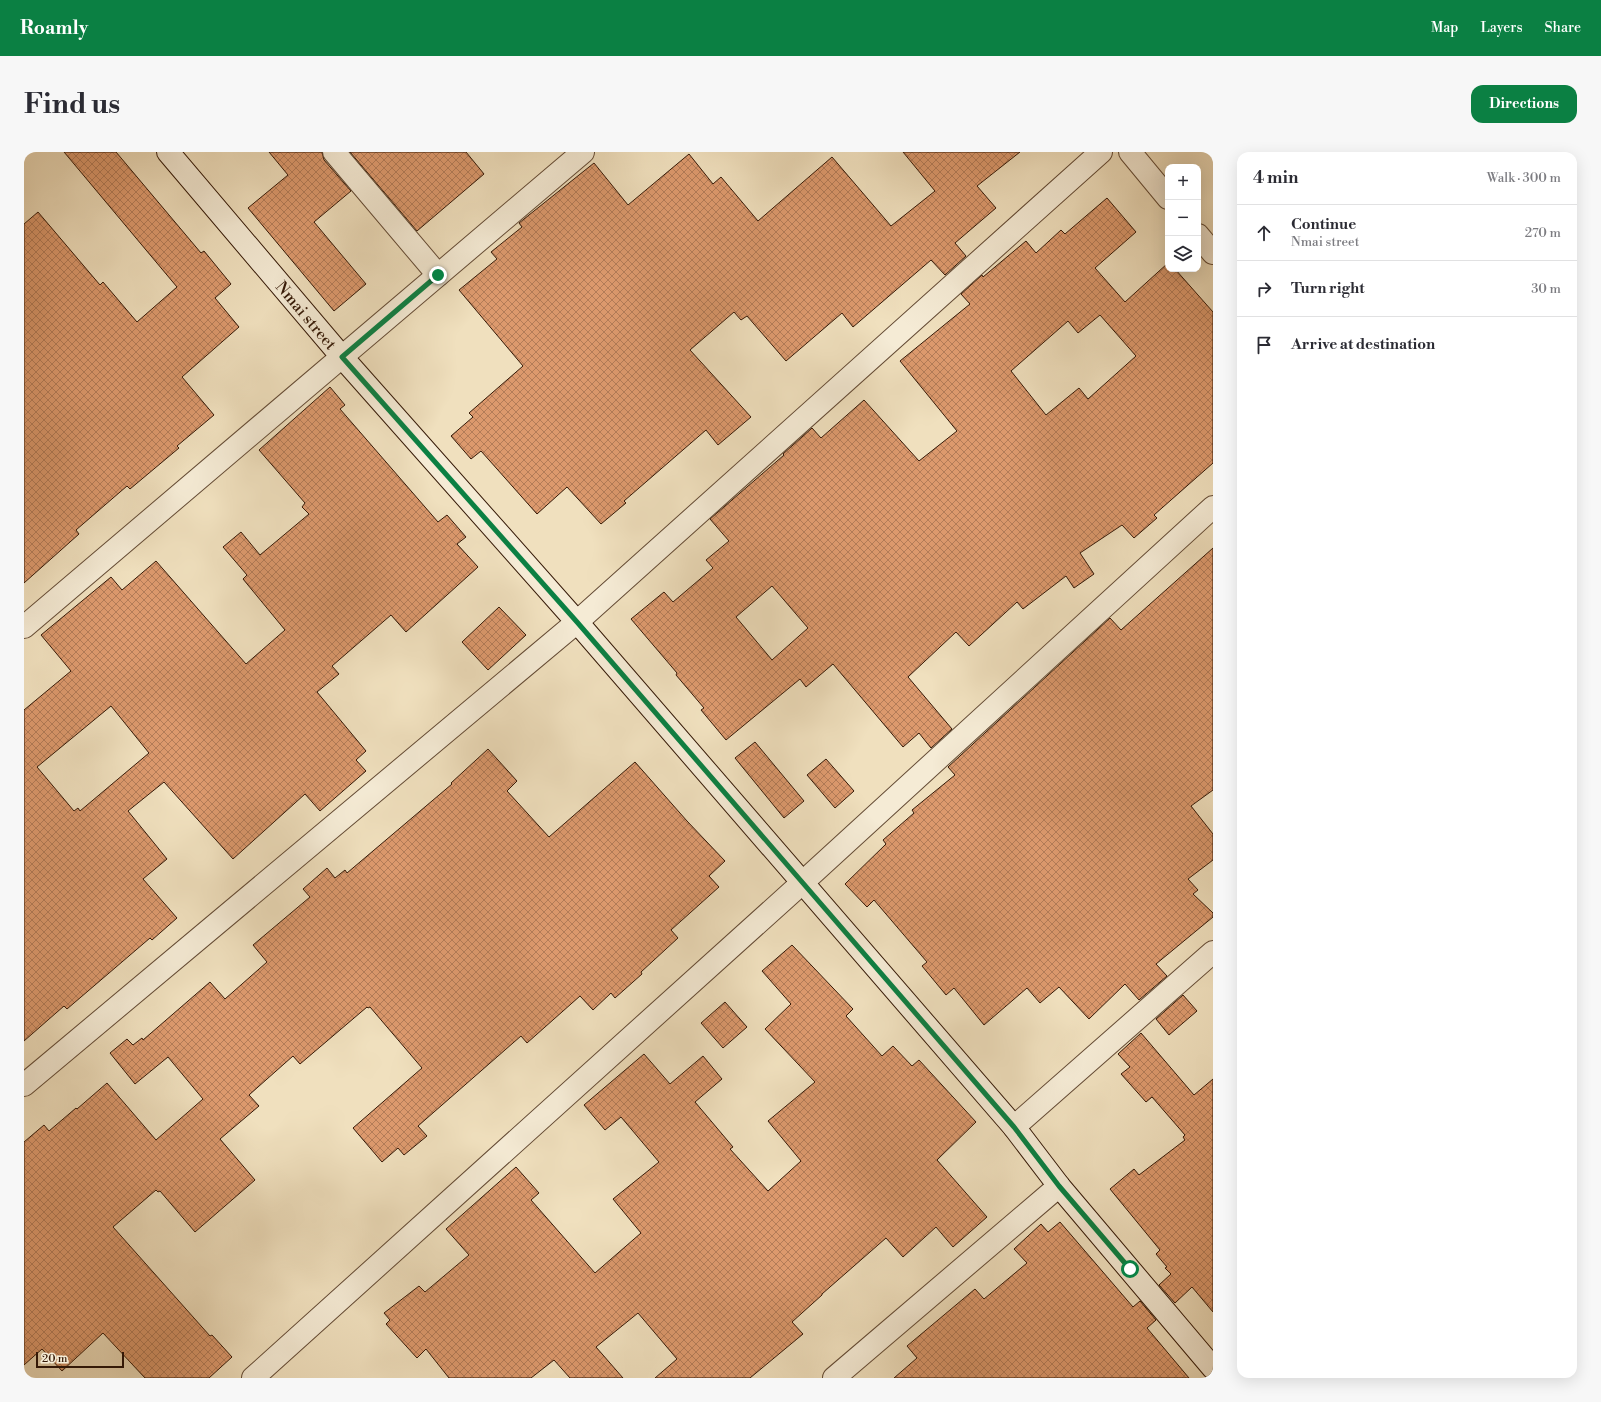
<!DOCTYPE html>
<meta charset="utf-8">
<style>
body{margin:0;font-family:"Libre Bodoni",serif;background:#f7f7f7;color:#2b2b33}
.controls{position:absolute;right:12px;top:12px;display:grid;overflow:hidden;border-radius:8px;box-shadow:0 4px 16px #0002}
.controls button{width:36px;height:36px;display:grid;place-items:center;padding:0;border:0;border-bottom:1px solid #e1e1e2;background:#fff;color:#2b2b33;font:20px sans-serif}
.scale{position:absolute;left:12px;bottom:10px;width:88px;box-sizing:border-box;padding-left:4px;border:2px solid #351907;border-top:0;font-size:11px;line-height:14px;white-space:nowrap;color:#351907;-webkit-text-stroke:3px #f5ebd5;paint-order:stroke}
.stop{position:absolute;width:12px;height:12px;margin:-9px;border:3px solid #0b8043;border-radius:50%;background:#fff}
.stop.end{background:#0b8043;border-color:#fff;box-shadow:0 1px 4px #0008}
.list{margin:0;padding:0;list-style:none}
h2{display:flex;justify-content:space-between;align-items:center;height:52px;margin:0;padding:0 16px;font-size:17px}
h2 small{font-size:13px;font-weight:400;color:#7c7c81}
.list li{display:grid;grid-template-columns:26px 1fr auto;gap:12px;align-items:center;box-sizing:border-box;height:56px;padding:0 16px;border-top:1px solid #e1e1e2}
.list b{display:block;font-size:15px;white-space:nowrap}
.list p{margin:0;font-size:13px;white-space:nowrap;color:#7c7c81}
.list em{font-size:13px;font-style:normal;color:#7c7c81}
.icon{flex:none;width:22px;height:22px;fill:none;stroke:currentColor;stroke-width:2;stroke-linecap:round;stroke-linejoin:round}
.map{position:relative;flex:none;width:1189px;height:1226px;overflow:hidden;border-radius:12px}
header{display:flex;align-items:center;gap:24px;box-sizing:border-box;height:56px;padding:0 20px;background:#0b8043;color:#fff}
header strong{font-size:19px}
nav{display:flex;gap:22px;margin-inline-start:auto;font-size:14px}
.intro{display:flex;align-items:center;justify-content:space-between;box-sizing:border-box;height:96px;padding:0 24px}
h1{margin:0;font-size:28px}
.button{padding:10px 18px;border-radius:12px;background:#0b8043;color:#fff;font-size:14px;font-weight:700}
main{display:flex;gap:24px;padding:0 24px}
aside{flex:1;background:#fff;border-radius:12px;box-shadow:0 4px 16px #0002}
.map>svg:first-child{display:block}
</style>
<header>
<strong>Roamly</strong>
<nav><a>Map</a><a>Layers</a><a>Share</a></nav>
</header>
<div class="intro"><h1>Find us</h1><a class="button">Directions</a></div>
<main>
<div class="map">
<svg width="1189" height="1226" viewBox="0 0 1189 1226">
<defs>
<pattern id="building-cross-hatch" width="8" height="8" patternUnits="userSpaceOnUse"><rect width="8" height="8" fill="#dc996d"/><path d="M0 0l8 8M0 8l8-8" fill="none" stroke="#b37c58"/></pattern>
</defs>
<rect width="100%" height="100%" fill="#f0e0be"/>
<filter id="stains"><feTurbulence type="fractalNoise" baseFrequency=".005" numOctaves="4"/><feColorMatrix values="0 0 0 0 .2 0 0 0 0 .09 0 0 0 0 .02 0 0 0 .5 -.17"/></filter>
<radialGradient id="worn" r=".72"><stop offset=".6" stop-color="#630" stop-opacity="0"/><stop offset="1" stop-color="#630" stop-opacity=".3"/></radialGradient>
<g fill="url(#building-cross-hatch)" stroke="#351907" fill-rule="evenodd">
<path d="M40 0H92L177 101 180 99 207 132 191 146 215 175 158 225 190 263 153 294 155 296 106 337 103 334 52 378 55 382 0 431V72L14 60 76 133 79 130 113 170 153 135Z"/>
<path d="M245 0H298L300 8 327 39 290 70 342 132 310 159 224 56 264 23Z"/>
<path d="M326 0H442L460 22 393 79Z"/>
<path d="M879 0H996L953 34 972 56 931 91 942 104 921 123 907 108 829 175 818 161 762 209 723 164 717 168 710 160 666 198 727 265 694 293 682 278 600 349 602 351 577 372 543 335 513 362 457 299 447 307 427 284 449 265 445 261 499 214 435 138 473 107 467 100 498 75 495 71 570 11 604 53 665 2 689 32 697 25 734 69 808 5 867 74 911 39Z"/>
<path d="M1083 46 1112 80 1071 116 1101 150 1144 111V117H1151L1189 160V311L1130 363 1133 366 1110 386 1098 373 1056 401 1070 422 1050 436 1042 424 999 457 993 450 945 494 932 480 884 525 928 577 907 596 895 581 879 595 809 512 782 535 776 527 702 588 677 558 680 556 652 523 653 521 607 467 640 440 649 450 689 416 682 408 705 389 686 367 760 303 759 302 788 276 797 286 840 248 895 309 933 279 876 209 946 152 937 142 958 123 959 125 1002 89 1012 101 1037 78 1041 82ZM1076 163 1112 204 1064 247 1055 236 1022 263 987 219 1044 169 1054 181ZM748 434 784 476 748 508 712 465Z"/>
<path d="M306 235 321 253 316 257 414 370 423 363 442 385 433 392 454 415 382 480 367 463 308 514 315 522 293 540 342 599 332 608 342 619 296 659 281 642 209 707 140 630 104 659 143 707 119 727 153 766 128 788 126 786 43 857 40 854 0 889V558L47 519 17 483 87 425 98 438 132 409 222 512 261 478 219 427 223 423 199 395 217 380 236 403 285 362 278 355 281 351 235 298ZM87 554 125 601 56 659 54 656 50 659 13 615Z"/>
<path d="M1189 396V638L1167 654 1189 682V708L1164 727 1174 738 1169 742 1189 761V765L1132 812 1143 824 1115 848 1101 832 1065 867 1035 835 1016 851 1003 836 960 873 930 836 922 843 898 814 903 810 850 748 843 755 821 732 862 692 859 688 890 661 888 658 931 623 924 615 1086 466 1097 478Z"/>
<path d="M475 455 502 483 464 518 438 490Z"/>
<path d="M731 590 780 649 760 666 711 606Z"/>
<path d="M464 597 493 629 483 639 525 685 611 610 663 669 701 709 685 724 695 735 647 778 654 786 617 820 618 822 591 846 587 841 569 858 556 844 503 891 497 884 394 974 403 984 380 1003 374 996 358 1010 329 976 398 916 346 855 344 856 343 855 276 912 269 904 225 943 235 954 196 987 231 1028 171 1080 136 1039 134 1040 132 1038 89 1075 186 1184 188 1183 208 1205 185 1226H121L79 1181 38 1219 18 1197 0 1213V990L20 973 25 979 52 956 53 957 83 931 132 988 179 947 144 905 111 932 86 901 103 887 109 893 118 886 119 888 186 830 201 847 243 810 229 793 286 745 279 737 303 716 311 726 321 718 323 721 428 632 427 631Z"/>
<path d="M802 607 830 639 811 656 783 623Z"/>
<path d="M768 793 829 857 822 864 858 904 869 894 888 914 895 908 952 970 913 1008 963 1065 929 1095 912 1075 879 1105 862 1086 798 1142V1143L768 1170 779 1182 726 1226H631L653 1207 614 1161 572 1195 599 1226H546L530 1208 507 1226H425L402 1197 393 1206 362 1172 366 1168 360 1161 395 1134 401 1140 445 1103 422 1077 492 1015 515 1041 507 1048 571 1121 617 1081 589 1047 635 1010 597 965 581 978 560 953 620 902 646 932 679 904 698 927 671 950 709 995 706 997 744 1039 777 1009 744 969 791 930 741 877 767 852 738 819Z"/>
<path d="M1159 843 1173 859 1145 883 1132 867Z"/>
<path d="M701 850 723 875 699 896 677 871Z"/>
<path d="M1117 881 1170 943 1189 927V1160L1168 1135 1151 1151 1135 1133 1147 1122 1141 1116 1143 1115 1132 1102 1136 1098 1086 1037 1110 1017 1115 1023 1161 988 1159 985 1161 983 1128 945 1122 950 1097 922 1106 915 1094 902Z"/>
<path d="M1036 1070 1109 1155 1116 1149 1132 1168 1123 1176 1165 1226H870L893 1206 883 1194 951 1137 960 1147 1003 1111 990 1097 1017 1072 1024 1080Z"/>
</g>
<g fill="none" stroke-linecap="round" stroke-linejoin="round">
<g stroke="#644b35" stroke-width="24">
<g id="street">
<path d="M310 0 414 123"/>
<path d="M1106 0 1144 46"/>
<path d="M1174 83 1189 101"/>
<path d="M0 475 559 0"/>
<path d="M0 933 553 470 1077 0"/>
<path d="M990 975 1189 800"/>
<path d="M229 1226 778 731 1189 355"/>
<path d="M810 1226 1035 1034"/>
</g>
</g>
<g stroke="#351907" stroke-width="24">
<g id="secondary">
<path id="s1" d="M144 0 318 205 553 470 990 975 1035 1034 1189 1216"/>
</g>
</g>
<use href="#street" stroke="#f5ebd5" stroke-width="22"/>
<use href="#secondary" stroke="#f5ebd5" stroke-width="22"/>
</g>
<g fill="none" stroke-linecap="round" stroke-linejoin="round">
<path stroke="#0b8043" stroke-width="5" d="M414 123 318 205 553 470 990 975 1035 1034 1106 1117"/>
</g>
<g text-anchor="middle" stroke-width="3.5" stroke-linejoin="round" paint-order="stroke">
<g font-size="16" fill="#351907" stroke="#f5ebd5">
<text dy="6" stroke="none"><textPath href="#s1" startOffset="214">Nmai street</textPath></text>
</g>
</g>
<rect width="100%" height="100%" filter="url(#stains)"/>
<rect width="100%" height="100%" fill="url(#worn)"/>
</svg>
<div class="controls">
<button>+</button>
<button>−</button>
<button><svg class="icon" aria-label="layers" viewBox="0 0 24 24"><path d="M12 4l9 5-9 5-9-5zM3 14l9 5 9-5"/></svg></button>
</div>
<div class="scale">20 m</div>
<div class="stop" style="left:1106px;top:1117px"></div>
<div class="stop end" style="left:414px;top:123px"></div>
</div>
<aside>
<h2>4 min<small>Walk · 300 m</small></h2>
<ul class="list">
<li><svg class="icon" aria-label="ahead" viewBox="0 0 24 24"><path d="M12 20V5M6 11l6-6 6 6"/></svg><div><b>Continue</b><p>Nmai street</p></div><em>270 m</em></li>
<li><svg class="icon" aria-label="right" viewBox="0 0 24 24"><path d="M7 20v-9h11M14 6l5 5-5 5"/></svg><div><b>Turn right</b></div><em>30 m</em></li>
<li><svg class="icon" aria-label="arrive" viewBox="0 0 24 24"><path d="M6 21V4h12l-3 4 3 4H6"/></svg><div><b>Arrive at destination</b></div></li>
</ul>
</aside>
</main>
